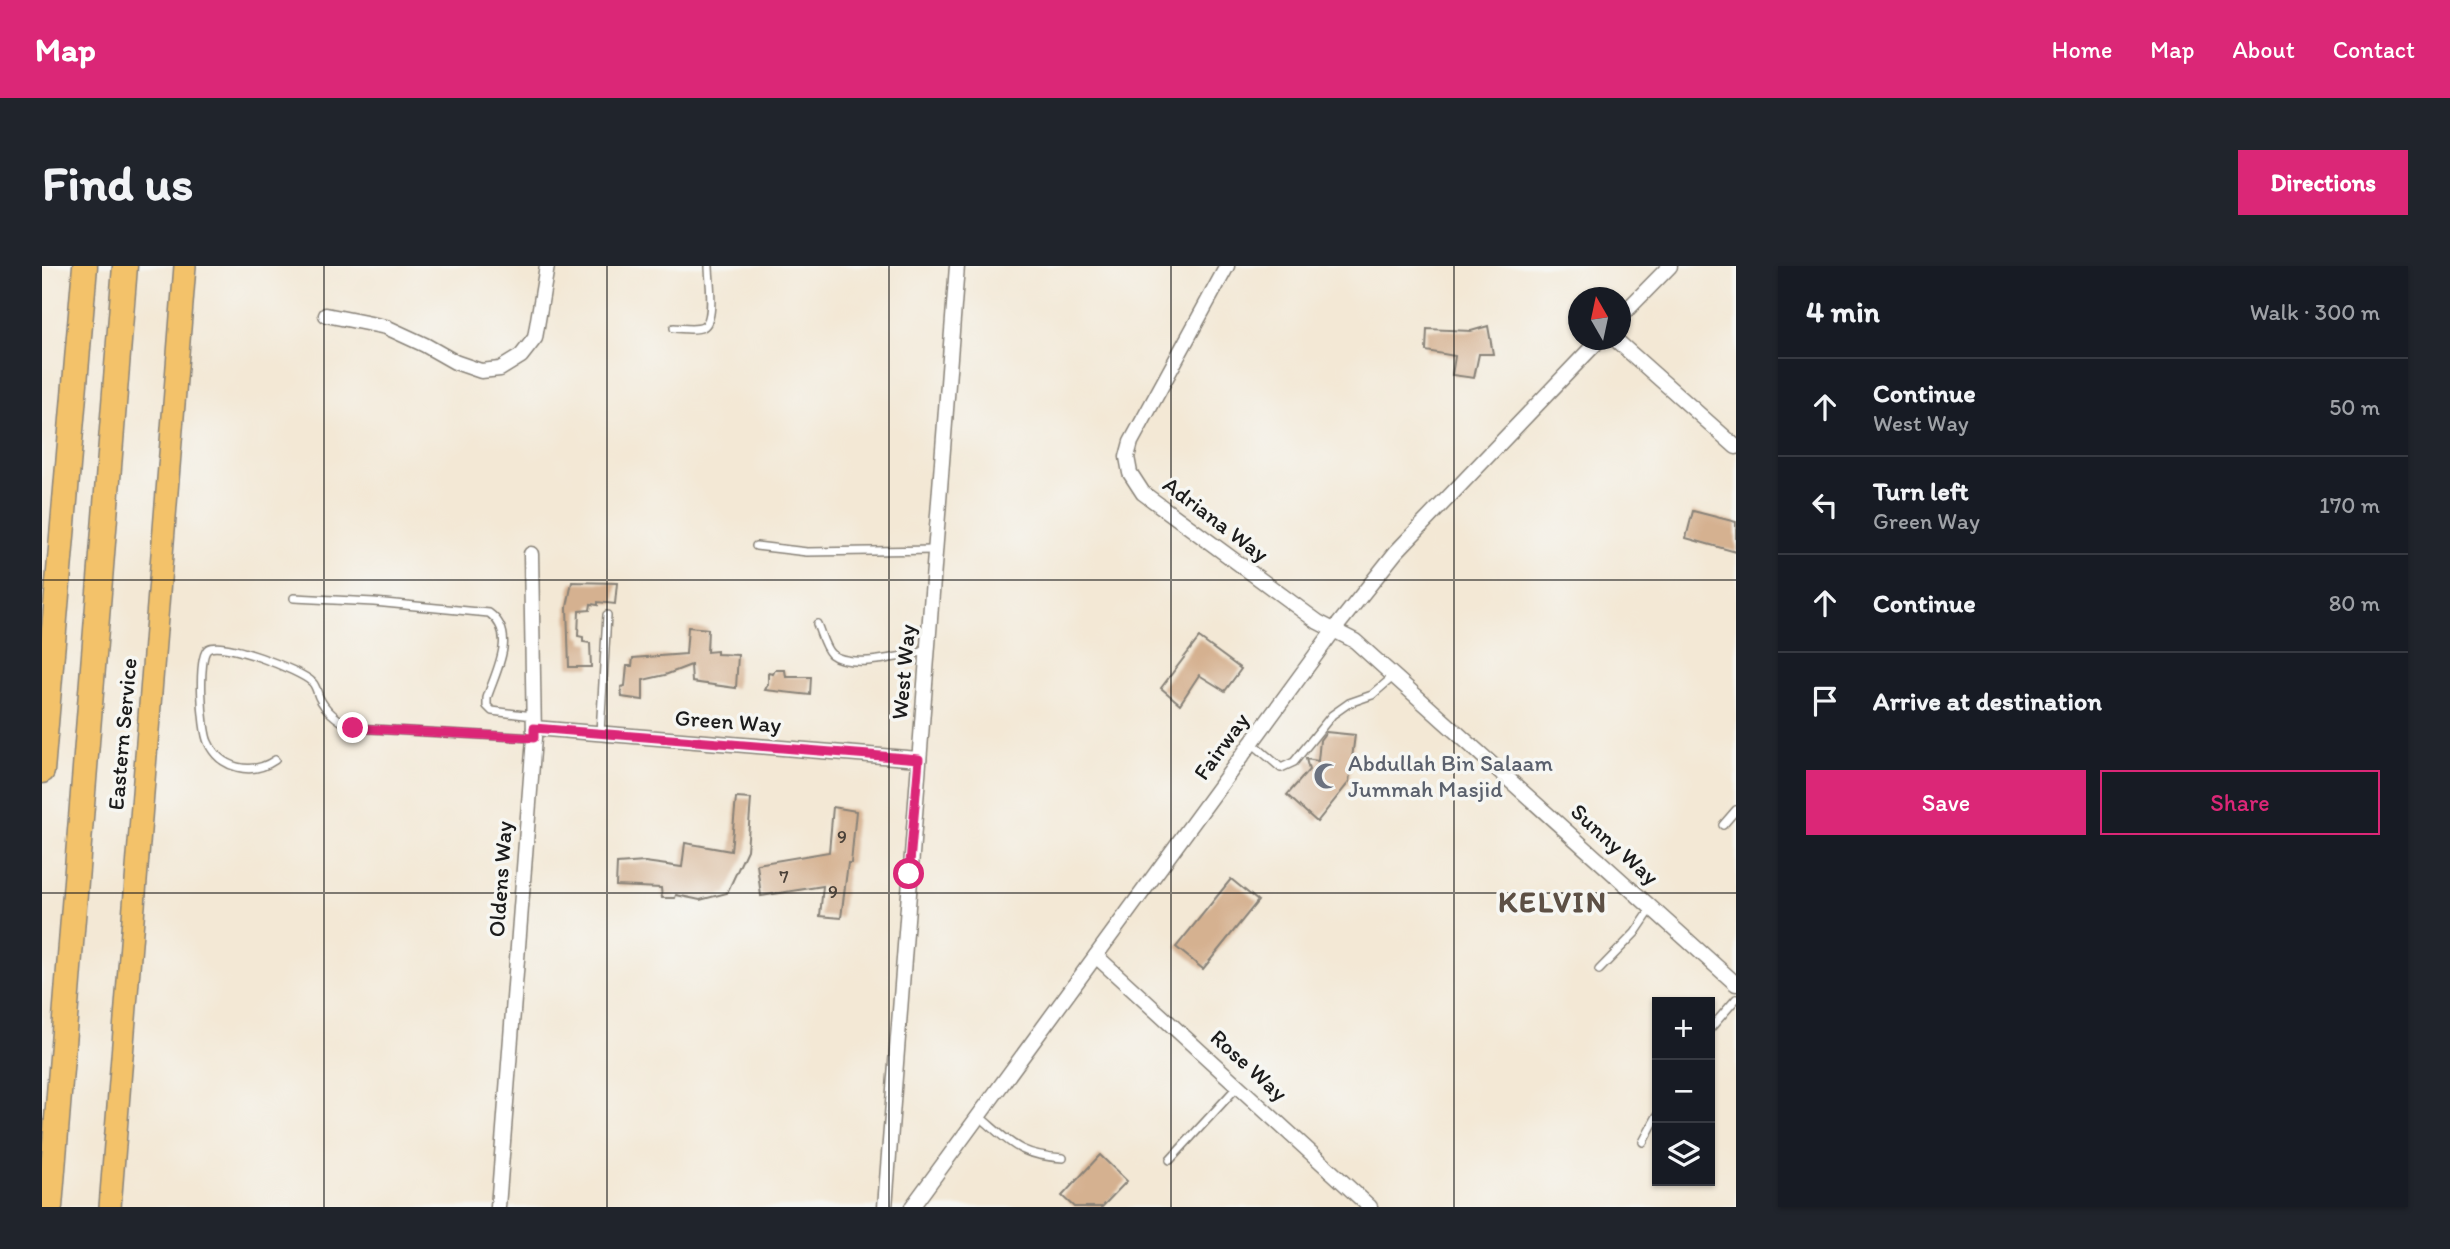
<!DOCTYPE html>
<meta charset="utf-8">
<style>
body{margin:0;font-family:Itim,sans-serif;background:#20242c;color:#f1f3f6}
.controls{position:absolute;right:21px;bottom:21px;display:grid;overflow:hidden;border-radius:0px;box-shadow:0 2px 5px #0004}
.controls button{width:63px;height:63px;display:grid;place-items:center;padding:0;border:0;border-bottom:2px solid #363941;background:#171b24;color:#f1f3f6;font:35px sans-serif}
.compass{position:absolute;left:1526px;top:21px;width:63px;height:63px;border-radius:50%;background:#171b24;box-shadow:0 2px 5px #0004;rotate:351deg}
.stop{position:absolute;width:21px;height:21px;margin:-16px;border:5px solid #db2777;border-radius:50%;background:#fff}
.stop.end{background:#db2777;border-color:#fff;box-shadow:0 2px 7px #0008}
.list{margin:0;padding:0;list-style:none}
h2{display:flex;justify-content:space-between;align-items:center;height:91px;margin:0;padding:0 28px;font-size:30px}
h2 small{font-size:23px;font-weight:400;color:#9ea1a6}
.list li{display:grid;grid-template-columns:46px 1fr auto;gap:21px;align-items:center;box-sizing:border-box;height:98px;padding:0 28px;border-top:2px solid #363941}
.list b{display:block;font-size:26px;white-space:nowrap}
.list p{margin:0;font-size:23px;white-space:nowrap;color:#9ea1a6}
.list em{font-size:23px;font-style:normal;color:#9ea1a6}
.actions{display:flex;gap:14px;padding:21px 28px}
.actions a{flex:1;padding:16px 0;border:2px solid #db2777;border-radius:0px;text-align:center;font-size:24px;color:#db2777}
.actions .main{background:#db2777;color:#fff}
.icon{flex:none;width:38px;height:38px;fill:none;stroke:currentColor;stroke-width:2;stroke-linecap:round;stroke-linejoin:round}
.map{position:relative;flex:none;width:1694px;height:941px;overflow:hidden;border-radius:0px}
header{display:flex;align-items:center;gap:42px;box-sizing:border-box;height:98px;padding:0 35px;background:#db2777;color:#fff}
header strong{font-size:33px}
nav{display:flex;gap:38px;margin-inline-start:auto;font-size:24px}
.intro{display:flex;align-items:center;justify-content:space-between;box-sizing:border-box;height:168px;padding:0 42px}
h1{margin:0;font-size:49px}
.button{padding:18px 32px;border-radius:0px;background:#db2777;color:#fff;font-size:24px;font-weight:700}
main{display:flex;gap:42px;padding:0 42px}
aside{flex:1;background:#171b24;border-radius:0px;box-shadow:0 2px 5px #0004}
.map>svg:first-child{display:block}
</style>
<header>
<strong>Map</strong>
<nav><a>Home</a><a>Map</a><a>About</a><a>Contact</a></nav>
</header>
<div class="intro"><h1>Find us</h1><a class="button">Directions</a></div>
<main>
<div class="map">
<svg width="1694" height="941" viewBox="0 0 1694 941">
<rect width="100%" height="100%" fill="#f6f6f2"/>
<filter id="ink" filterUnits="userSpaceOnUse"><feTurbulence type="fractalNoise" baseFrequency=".0143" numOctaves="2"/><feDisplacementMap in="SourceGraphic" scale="14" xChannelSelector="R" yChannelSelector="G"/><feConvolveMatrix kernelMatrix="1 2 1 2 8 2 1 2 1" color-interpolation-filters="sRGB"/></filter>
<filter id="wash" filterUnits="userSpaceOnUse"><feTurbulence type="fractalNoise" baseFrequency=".00686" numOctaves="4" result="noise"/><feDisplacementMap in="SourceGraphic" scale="28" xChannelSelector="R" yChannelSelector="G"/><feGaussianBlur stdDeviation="1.57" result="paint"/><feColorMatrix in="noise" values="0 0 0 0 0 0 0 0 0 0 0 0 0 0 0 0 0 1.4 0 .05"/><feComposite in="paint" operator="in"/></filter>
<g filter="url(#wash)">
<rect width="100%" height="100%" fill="#f3e8d5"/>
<g id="blocks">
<g fill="#d5b190">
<path d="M1446 60 1451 88H1437L1432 112 1410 109 1413 90 1384 85 1385 63 1429 65Z"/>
<path d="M1651 245 1694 256V286L1644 272Z"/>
<path d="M530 316 575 317 573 338 556 336V339L549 338 548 344 537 345 536 370 541 371V376L548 377 549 401H527L525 341Z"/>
<path d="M646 361 666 363 665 386 675 385V388L696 389 694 422 650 416 649 399 623 409 601 414V434L580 431 579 421 583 420 585 400H590L591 392 644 388Z"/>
<path d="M1157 372 1199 403 1183 425 1157 409 1138 438 1119 422Z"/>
<path d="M733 404H743L744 411H769L768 429 723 424 726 418V407L731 408Z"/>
<path d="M1284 466 1313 469 1307 516 1275 556 1245 529 1267 504 1264 493 1276 495 1278 474Z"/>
<path d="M694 532 709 533 705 584 685 627 658 634 634 629 633 632H620L619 622 574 620 575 598 603 596 640 601 643 577 689 585Z"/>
<path d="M791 541 814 545 809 597H806L799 652 778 650 781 620 719 630 715 598 787 586Z"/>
<path d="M1189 613 1216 635 1161 703 1134 681Z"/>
<path d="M1058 889 1085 915 1060 941H1032L1020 930Z"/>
</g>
</g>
</g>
<g filter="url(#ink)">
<use href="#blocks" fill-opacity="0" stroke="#888278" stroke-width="2"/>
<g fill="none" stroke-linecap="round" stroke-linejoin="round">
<g stroke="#888278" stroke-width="10">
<g id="service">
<path d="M632 62C640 62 653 65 661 61 674 54 667 14 667 0"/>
<path d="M714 280 765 286 894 284"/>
<path d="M252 332 332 336 447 347C476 368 454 404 445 432V440L450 445 491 450"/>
<path d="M775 358C779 367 782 381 789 388 809 404 862 389 886 385"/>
<path d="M558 467 565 349"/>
<path d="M1210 477 1239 502 1252 496 1290 449 1307 437 1330 429 1352 410"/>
<path d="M233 494C210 510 178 503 166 476 160 464 155 390 166 383 180 374 258 404 270 416 274 420 275 426 277 431 284 446 297 455 311 462L492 472"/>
<path d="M1681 559 1694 544"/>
<path d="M1557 704 1593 667 1610 642"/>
<path d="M1668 763 1694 733"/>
<path d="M937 850C970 878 976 889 1021 892"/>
<path d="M1601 876 1615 850"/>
<path d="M1128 894 1196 820"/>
</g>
</g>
<g stroke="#888278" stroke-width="17">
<g id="minor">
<path d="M1185 0 1089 176 1085 191 1088 207 1101 227 1276 356 1313 375 1694 718"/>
<path d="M284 49 344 61 383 79 413 96 439 105 458 103 479 90 493 72 505 0"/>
<path d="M1578 51 1628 0"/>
<path d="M1574 74 1694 181"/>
<path d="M492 462 877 493"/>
<path d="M1054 690 1328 941"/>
<path d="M456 941 492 472 489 288"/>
<path d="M843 941 915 0"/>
<path d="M870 941 1292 364 1354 286 1557 74"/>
</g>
</g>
<g stroke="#888278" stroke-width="24">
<path id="primary" d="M68 941 143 0"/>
</g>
<g stroke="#888278" stroke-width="27">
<g id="motorway">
<path d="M0 505 43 0"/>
<path d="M8 941 83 0"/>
</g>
</g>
<use href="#service" stroke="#fff" stroke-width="7"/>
<use href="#minor" stroke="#fff" stroke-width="14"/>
<use href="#primary" stroke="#f3c26a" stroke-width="21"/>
<use href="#motorway" stroke="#f3c26a" stroke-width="24"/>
</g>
</g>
<g fill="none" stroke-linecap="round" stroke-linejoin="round" filter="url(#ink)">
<path stroke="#db2777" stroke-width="9" d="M311 462 492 472V462L877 493 867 608"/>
</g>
<path fill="none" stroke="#1c1c1c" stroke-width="2" stroke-opacity="0.55" d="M282 0V941M565 0V941M847 0V941M1129 0V941M1412 0V941M0 314H1694M0 627H1694"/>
<defs>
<g id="mosque-bare" transform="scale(2.1)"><path d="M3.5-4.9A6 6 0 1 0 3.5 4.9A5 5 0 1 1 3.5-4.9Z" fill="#6b7280" stroke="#f6f6f2" stroke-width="2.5" paint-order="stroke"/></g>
</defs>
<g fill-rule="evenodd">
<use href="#mosque-bare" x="1285" y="510"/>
</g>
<g text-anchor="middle" stroke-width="7" stroke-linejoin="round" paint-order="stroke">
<g font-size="19" fill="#4a4139">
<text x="800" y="577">9</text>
<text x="742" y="617">7</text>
<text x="791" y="632">9</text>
</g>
<g font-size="23" fill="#1c1c1c" stroke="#f6f6f2">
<text transform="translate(1174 253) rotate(37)" y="8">Adriana Way</text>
<text transform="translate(861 406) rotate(-85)" y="8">West Way</text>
<text transform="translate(686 455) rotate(4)" y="8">Green Way</text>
<text transform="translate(80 468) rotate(-85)" y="8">Eastern Service</text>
<text transform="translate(1179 480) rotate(-54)" y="8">Fairway</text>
<text transform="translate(1573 578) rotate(42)" y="8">Sunny Way</text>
<text transform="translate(458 613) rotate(-86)" y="8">Oldens Way</text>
<text transform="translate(1207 799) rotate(42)" y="8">Rose Way</text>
</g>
<g font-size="23" fill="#5b616d" stroke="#f6f6f2" text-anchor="start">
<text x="1306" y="505">Abdullah Bin Salaam<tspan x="1306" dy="26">Jummah Masjid</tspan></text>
</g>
<g font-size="30" font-weight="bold" letter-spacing="2" fill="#5d5045" stroke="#f6f6f2">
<text x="1511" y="646">KELVIN</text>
</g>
</g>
</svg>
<div class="controls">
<button>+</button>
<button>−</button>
<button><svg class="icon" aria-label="layers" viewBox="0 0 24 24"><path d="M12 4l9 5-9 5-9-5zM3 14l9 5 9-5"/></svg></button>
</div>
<svg class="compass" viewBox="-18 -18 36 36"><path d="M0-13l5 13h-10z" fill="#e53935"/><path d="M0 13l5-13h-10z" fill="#9ea1a6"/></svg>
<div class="stop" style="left:867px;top:608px"></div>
<div class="stop end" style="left:311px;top:462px"></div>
</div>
<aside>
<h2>4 min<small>Walk · 300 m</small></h2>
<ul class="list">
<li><svg class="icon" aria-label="ahead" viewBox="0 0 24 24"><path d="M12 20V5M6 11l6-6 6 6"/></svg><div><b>Continue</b><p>West Way</p></div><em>50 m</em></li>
<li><svg class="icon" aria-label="left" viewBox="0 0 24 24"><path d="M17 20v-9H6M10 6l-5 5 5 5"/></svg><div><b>Turn left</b><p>Green Way</p></div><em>170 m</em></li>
<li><svg class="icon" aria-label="ahead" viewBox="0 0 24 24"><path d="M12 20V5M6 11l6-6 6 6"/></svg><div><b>Continue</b></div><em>80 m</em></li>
<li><svg class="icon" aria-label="arrive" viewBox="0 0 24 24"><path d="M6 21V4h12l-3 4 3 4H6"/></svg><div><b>Arrive at destination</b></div></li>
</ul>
<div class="actions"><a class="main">Save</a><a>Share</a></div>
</aside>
</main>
